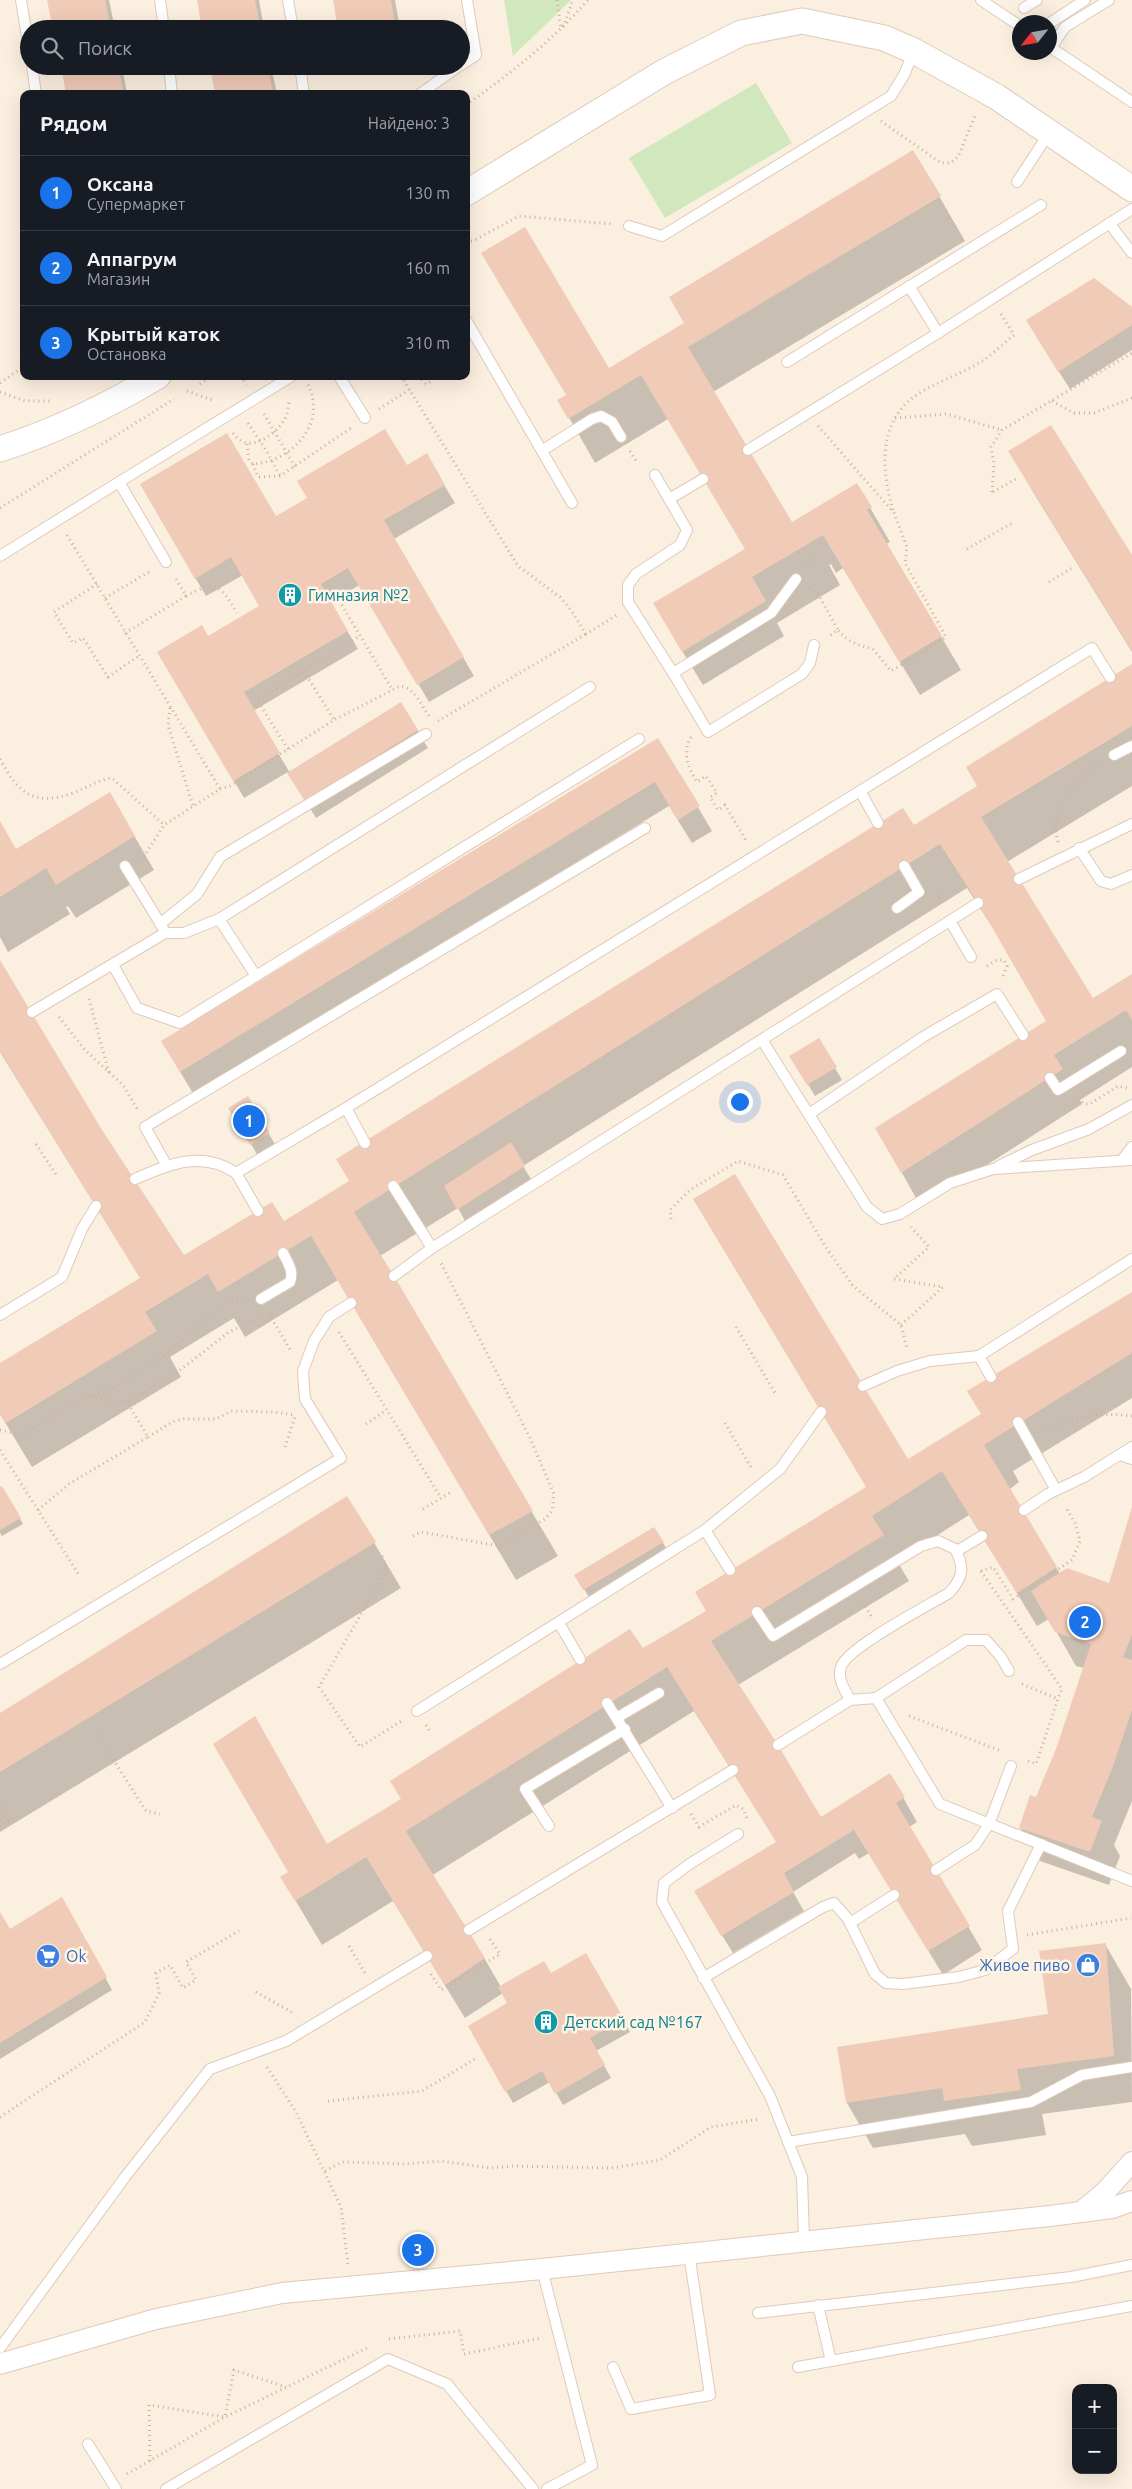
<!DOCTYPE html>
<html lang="ru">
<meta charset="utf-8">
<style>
body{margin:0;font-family:Ubuntu,sans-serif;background:#20242c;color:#f1f3f6}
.controls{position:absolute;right:15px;bottom:15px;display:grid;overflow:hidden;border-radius:10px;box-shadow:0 5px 20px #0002}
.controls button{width:45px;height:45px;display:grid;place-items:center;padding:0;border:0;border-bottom:1px solid #363941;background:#171b24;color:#f1f3f6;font:25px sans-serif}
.compass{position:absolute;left:1012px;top:15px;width:45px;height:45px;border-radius:50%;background:#171b24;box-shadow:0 5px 20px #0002;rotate:239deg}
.you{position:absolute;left:739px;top:1101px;width:18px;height:18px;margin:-12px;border:4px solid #fff;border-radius:50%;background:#1a73e8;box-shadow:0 0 0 8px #1a73e833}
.badge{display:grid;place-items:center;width:32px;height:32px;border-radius:50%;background:#1a73e8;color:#fff;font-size:16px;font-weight:700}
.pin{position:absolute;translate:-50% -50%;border:2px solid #fff;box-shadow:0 1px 5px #0006}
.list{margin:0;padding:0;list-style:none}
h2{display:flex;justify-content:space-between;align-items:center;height:65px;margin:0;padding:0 20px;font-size:21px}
h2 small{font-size:16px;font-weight:400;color:#9ea1a6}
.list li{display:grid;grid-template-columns:32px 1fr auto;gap:15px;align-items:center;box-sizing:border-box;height:75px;padding:0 20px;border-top:1px solid #363941}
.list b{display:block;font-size:19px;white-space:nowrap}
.list p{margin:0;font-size:16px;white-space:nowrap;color:#9ea1a6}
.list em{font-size:16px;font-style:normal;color:#9ea1a6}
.icon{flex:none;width:28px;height:28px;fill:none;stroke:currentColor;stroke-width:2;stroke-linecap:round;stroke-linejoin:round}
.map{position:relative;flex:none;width:1132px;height:2489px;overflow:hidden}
.search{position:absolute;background:#171b24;box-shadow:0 5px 20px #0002;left:20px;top:20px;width:450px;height:55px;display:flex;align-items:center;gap:12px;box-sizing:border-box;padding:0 18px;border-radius:28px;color:#9ea1a6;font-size:19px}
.panel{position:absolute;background:#171b24;box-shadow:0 5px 20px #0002;left:20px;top:90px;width:450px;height:290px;border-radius:10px}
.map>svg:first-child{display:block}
</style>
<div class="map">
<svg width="1132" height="2489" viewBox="0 0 1132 2489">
<rect width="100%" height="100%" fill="#fbefdf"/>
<g fill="#d1e8be">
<path d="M504 0H571L513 56Z"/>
<path d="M756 83 792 143 665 218 629 158Z"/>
</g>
<g fill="#0003">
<path d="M48 0H109L115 29H54Z"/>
<path d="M198 0H259L264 29H204Z"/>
<path d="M334 0H395L400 29H340Z"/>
<path d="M61 66H122L127 94H67Z"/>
<path d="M211 66H271L277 94H216Z"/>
<path d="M349 66H395L353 75Z"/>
<path d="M939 196 965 241 713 392 791 524 857 485 890 542 886 544 961 670 920 695 843 568 836 573 831 564 829 565 840 585 777 623 784 636 703 685 674 638 746 550 668 419 595 463 559 400 609 370Z"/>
<path d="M1132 308V350L1070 389 1038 339Z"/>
<path d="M1010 452 1132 558V652L1036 497Z"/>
<path d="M426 455 455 503 394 539 474 676 429 702 360 585 330 602 358 649 253 711 290 773 417 730 428 748 316 818 288 772 244 798 159 652 208 638 261 606 243 575 206 596 141 485 276 518 406 467Z"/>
<path d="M1132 665V786L1007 862 1092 999 1132 976V1067L1080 1100 1082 1104 921 1207 877 1128 1048 1021 1006 948 967 888 523 1166 531 1179 465 1221 458 1208 380 1256 558 1556 516 1580 338 1280 245 1337 234 1318 170 1357 181 1377 32 1467 0 1414V1365L141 1279 0 1052V962L101 1130 183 1256 284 1223 978 787Z"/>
<path d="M658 740 712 831 692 843 669 806 194 1095 176 1065Z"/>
<path d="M110 794 154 870 76 918 68 906 66 907 70 914 8 952 0 937V824L16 851Z"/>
<path d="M819 1040 842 1080 815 1096 791 1056Z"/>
<path d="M248 1098 276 1146 258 1156 230 1108Z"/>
<path d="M1132 1293V1398L1013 1471 1019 1482 1010 1489 1060 1574 1110 1585 1132 1509V1801L1114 1845 1120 1856 1109 1885 1040 1861 1020 1827 1037 1799 1057 1749 1084 1668 1076 1666 1049 1619 1037 1626 969 1515 897 1561 909 1581 738 1685 820 1818 890 1775 917 1822 909 1827 982 1950 943 1975 869 1853 859 1859 855 1853 793 1892 804 1911 733 1953 706 1910 778 1843 694 1711 431 1876 468 1930 501 1987 550 1975 586 1955 630 2032 596 2051 611 2078 563 2105 550 2082 513 2103 470 2026 509 2004 503 1993 465 2018 393 1901 322 1945 282 1878 327 1845 402 1800 391 1781 630 1631 643 1650 708 1612 867 1488 982 1415Z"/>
<path d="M2 1487 23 1524 2 1536 0 1533Z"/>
<path d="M347 1497 401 1588 0 1832V1714Z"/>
<path d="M654 1528 666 1548 643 1563 646 1569 591 1601 576 1575Z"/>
<path d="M62 1898 112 1990 0 2059V1914L10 1931Z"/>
<path d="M1105 1944 1131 1989 1132 2102 1042 2114 1046 2135 972 2146 965 2134 873 2148 847 2103 838 2048 1050 2015Z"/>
</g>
<g fill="#f0cbb7">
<path d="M47 0H105L111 29H53Z"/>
<path d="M197 0H255L261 29H202Z"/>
<path d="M333 0H391L396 29H338Z"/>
<path d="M61 66H118L124 94H66Z"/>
<path d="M210 66H268L273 94H215Z"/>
<path d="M913 150 941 196 688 347 792 522 857 483 872 507 867 510 942 636 899 662 823 535 752 577 766 601 682 652 653 603 745 549 641 375 568 419 557 400 566 395 481 253 525 227 609 368 684 323 669 297Z"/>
<path d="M1094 278 1132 307V325L1058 372 1026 320Z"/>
<path d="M1051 425 1132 555V651L1008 451Z"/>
<path d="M385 429 407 465 427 453 445 485 384 520 464 657 417 685 348 568 321 584 348 631 244 692 280 753 233 781 157 652 202 625 208 636 259 606 231 557 195 579 140 484 227 433 276 516 307 498 297 481Z"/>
<path d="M1132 664V726L981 817 1093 998 1132 974V1020L1126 1010 1054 1055 1063 1069 901 1173 875 1128 1046 1021 978 903 940 844 354 1212 394 1276 533 1511 489 1535 311 1236 218 1292 208 1274 145 1312 157 1331 6 1423 0 1414V1363L140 1278 0 1051V960L102 1130 184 1255 272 1202 284 1221 349 1181 336 1159 903 808 914 825 977 786 966 767Z"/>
<path d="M401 702 418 730 305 801 287 773Z"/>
<path d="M658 738 700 806 678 820 655 782 180 1072 161 1041Z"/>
<path d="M110 792 135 836 56 885 46 868 0 897V821L16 849Z"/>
<path d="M819 1038 837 1067 807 1085 789 1056Z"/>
<path d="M248 1096 270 1133 250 1145 228 1108Z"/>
<path d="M511 1142 525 1166 457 1210 444 1186Z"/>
<path d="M735 1174 908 1459 981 1414 967 1391 1132 1292V1353L984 1445 1057 1567 1017 1593 942 1471 872 1516 884 1535 711 1641 778 1745 821 1817 890 1773 905 1797 896 1803 970 1926 928 1951 854 1830 784 1873 794 1892 721 1936 694 1891 776 1842 667 1667 406 1831 485 1958 445 1985 366 1857 295 1901 280 1877 288 1872 213 1744 255 1716 327 1844 401 1799 390 1781 630 1629 643 1648 706 1611 695 1592 866 1487 693 1199Z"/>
<path d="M2 1486 21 1518 0 1530V1487Z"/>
<path d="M347 1496 376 1542 0 1772V1713Z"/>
<path d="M1132 1507V1635L1123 1657 1132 1660V1710L1112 1769 1092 1817 1102 1821 1090 1852 1019 1828 1030 1795 1036 1797 1056 1749 1091 1644 1055 1632 1031 1591 1067 1568 1109 1583Z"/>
<path d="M654 1527 664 1542 583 1590 574 1575Z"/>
<path d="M62 1897 107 1977 0 2043V1912L10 1929Z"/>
<path d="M1106 1943 1114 2056 1017 2069 1021 2090 944 2101 942 2088 846 2103 837 2047 1048 2014 1039 1951Z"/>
<path d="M586 1953 624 2019 590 2038 605 2065 555 2094 542 2071 505 2092 468 2026 507 2003 498 1987 544 1961 551 1973Z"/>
</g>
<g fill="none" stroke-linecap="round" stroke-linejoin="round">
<g stroke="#dfcabb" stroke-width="12">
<g id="service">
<path d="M21 0 29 49"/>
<path d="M160 0 164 29"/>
<path d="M288 0 293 29"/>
<path d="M981 0 1020 26"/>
<path d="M1024 8 1037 0"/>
<path d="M1050 23 1085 0"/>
<path d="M1050 47 1132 102"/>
<path d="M1051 48 1065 27 1109 0"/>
<path d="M461 65 476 55 467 0"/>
<path d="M32 66 36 94"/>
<path d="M169 66 172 94"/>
<path d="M300 66 304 94"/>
<path d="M420 94 459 66"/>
<path d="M1017 182 1049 133"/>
<path d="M1109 223 1132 253"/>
<path d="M629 226 662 236 891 96 904 75 914 51"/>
<path d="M909 286 938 333"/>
<path d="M466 320 572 503"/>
<path d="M787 362 1041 205"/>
<path d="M339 376 365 418"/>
<path d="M543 450 592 419 601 416 612 422 621 437"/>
<path d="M748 450 938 333 1132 209"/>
<path d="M655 475 669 499"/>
<path d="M703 479 669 499 687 530 680 545 636 574 628 585V602L673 673 771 613 796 579"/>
<path d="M119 482 292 376"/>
<path d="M0 556 119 482 166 562"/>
<path d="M673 673 708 732 802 674 810 663 814 645"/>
<path d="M1114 755 1132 746"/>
<path d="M860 791 878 823"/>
<path d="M1079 848 1101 881 1111 884 1132 875"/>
<path d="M125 866 163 928"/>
<path d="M1019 879 1132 824"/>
<path d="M897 908 919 892 904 866"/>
<path d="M219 919 590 687"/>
<path d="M950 921 971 957"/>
<path d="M160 924 197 894 220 857 426 734"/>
<path d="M113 965 137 1008 180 1023 256 976"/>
<path d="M32 1012 165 933H184L219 919 256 976 639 739"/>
<path d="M762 1040 867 1207 882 1219 900 1214 950 1183 993 1169 1132 1160"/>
<path d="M1050 1078 1058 1090 1121 1051"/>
<path d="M346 1108 365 1143"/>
<path d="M809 1114 923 1037 997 994 1023 1035"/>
<path d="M1122 1160 1132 1147"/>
<path d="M167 1166 145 1127 645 828"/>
<path d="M999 1166 1032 1150 1089 1129 1132 1105"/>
<path d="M236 1173 258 1211"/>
<path d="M135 1179C169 1164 202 1150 236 1173L346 1108 1092 648 1110 677"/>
<path d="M393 1186 432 1248 978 903"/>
<path d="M394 1276 432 1248"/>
<path d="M261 1299 290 1282C294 1271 288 1263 283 1253"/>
<path d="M0 1315 62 1277 82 1229 96 1206"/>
<path d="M979 1356 991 1377"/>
<path d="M863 1386 897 1371 930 1361 979 1356 1132 1259"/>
<path d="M1018 1422 1056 1490"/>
<path d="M1120 1455 1132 1459"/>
<path d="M1024 1510 1048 1494 1084 1477 1132 1447"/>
<path d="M705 1530 730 1570"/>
<path d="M957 1551 982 1536"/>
<path d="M757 1612 773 1636 921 1546 938 1541 955 1549C965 1567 963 1578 949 1593 929 1605 846 1648 841 1667 837 1679 845 1690 850 1700"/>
<path d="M559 1623 580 1659"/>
<path d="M0 1664 341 1458 305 1399 303 1371 314 1341 329 1317 351 1303"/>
<path d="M876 1698 966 1640H986L1001 1657 1009 1671"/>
<path d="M607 1703 672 1808"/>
<path d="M417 1711 705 1530 780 1469 821 1412"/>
<path d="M618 1717 659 1693"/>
<path d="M778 1745 850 1700 876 1698 940 1804 1132 1881"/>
<path d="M549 1826 525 1789 625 1729"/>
<path d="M738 1834 691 1863 664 1883 662 1902 770 2096 802 2177 804 2240"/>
<path d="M936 1870 975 1845 989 1824 1011 1766"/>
<path d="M850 1923 894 1895"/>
<path d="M469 1930 733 1770"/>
<path d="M703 1978 823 1907 834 1903 848 1919 875 1974 886 1983 903 1984 959 1977 985 1970 1013 1949 1008 1911 1041 1844"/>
<path d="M788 2142 1031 2102 1082 2075 1132 2067"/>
<path d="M542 2269 592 2465 547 2489"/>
<path d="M818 2305 831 2361"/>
<path d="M758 2313 1071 2277 1132 2265"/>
<path d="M0 2348 125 2177 210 2069 286 2041 427 1956"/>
<path d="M613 2367 631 2409 710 2395 689 2253"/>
<path d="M798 2367 1132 2306"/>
<path d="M88 2444 116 2489"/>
<path d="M166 2489 388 2359 447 2384 533 2489"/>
</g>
</g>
<g stroke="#dfcabb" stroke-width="22">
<g id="minor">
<path d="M1081 2212 1105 2192 1132 2162"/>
<path d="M0 2364 156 2319 282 2293 542 2269 1050 2216 1112 2208 1132 2201"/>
</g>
</g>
<g stroke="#dfcabb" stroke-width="27">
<g id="tertiary">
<path d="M466 193 664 72 741 33 802 21 884 38 914 51 997 97 1132 189"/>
<path d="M0 449C56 431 108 406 158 376"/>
</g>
</g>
<g stroke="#d4ae9b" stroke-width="3" stroke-dasharray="1 4" stroke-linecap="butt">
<path d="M557 0 561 29"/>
<path d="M563 27 573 0"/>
<path d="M466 105C511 73 552 41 588 0"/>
<path d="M881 121 941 163H950L958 157 975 116"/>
<path d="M466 241H473L519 216 611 224"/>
<path d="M241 376 246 385"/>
<path d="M401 376 518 566 560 597 571 610 586 634 617 615"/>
<path d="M418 376 426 384 433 380 434 376"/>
<path d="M0 383 24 366"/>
<path d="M200 384 212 376"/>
<path d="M187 391 215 401"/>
<path d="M0 392 25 401H52"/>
<path d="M1052 401 1074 413H1094L1132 398"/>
<path d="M379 409 409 390"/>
<path d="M264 414 295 467"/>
<path d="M895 418 946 414 1002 430"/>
<path d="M248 423 266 450 280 476"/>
<path d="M818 426 894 513 907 547 905 563 946 637 891 671 872 648C858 646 848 642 838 630"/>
<path d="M233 433C248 454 271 438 283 422 287 417 289 405 289 399"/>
<path d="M247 444 249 460 253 464C292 462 329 422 307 383"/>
<path d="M630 451 636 461"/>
<path d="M253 464 258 477 280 476 351 428"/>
<path d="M992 492 994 464 991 447 1002 430 1132 353"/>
<path d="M993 492 1016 479"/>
<path d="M0 508 174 399"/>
<path d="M893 510C880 466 878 416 923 391 942 380 963 373 982 361 993 354 1004 343 1014 335L1001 314"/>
<path d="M67 535 220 789 164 825 141 861"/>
<path d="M967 549 1012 523"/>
<path d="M806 565 813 556"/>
<path d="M1049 582 1072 568"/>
<path d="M97 584 54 612 73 643 83 638 108 677 139 656"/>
<path d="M809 588 818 594 838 630 828 637"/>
<path d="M334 592 392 689"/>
<path d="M186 596C216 579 221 586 237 613"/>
<path d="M105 598 152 570"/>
<path d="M125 633 186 596 175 577"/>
<path d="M304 671 334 720"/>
<path d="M170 708 168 725 193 806"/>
<path d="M438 721 586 634"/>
<path d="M691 737C682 752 688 768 697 782L706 776 717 793 710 797 718 810 725 805 747 842"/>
<path d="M288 749 257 700 360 636"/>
<path d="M0 759C18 793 34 807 73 793 87 788 97 780 112 778L164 825"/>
<path d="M220 789 230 786 334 720 400 686C417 689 420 705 430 717"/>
<path d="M1058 842C1056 835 1055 828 1056 822 1058 805 1086 770 1100 762"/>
<path d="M936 893 944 904"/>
<path d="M987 966 997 960H1004L1007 966 1002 979"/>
<path d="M89 999 109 1073"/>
<path d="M59 1017 85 1050 123 1085 138 1110"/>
<path d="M1079 1098 1084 1104H1090L1118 1086 1127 1088"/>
<path d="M36 1144 57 1176"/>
<path d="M671 1219 670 1210 690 1190 738 1161 783 1175 825 1246 853 1286 901 1325 907 1349"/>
<path d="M269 1314 291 1351"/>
<path d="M901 1325 943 1287 894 1279 929 1247 911 1227"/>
<path d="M736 1327 775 1393"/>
<path d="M339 1332 441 1498"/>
<path d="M91 1396C103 1402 114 1399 127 1402"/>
<path d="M725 1423 752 1469"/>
<path d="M366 1424 385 1411"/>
<path d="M0 1430 21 1435 76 1401 109 1390 154 1364 228 1300 244 1298"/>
<path d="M1044 1431C1076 1416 1097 1412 1132 1416"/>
<path d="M148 1437 172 1422 184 1419H216L231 1411 274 1412 295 1415"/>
<path d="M285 1447 295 1417"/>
<path d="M0 1450 79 1575"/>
<path d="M423 1509 453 1491"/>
<path d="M38 1510 69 1484 148 1437 127 1402 175 1374 229 1332 261 1317"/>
<path d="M413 1536 421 1532 499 1546 545 1519 552 1511 554 1494 530 1438 441 1263"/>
<path d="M382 1556 387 1569 319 1687 360 1747 403 1720"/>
<path d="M981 1571 993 1567 1013 1599 1072 1560 1080 1541 1075 1523 1065 1506"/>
<path d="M981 1571 1062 1689 1058 1699"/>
<path d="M863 1602 872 1618"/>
<path d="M1022 1684 1058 1699 1036 1764 1028 1761"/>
<path d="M909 1716 1001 1751"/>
<path d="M426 1725 431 1733"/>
<path d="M97 1734 146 1811 160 1814"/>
<path d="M0 1807 8 1820 0 1825"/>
<path d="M691 1814 699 1827 736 1805 743 1809 747 1818"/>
<path d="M1027 1935 1131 1918"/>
<path d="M349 1946 365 1973"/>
<path d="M431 1974 441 1990 500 1954 489 1938"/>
<path d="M256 1992 293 2013"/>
<path d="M267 2067 296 2112 341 2207 348 2264"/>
<path d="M328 2101 422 2091 475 2059"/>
<path d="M0 2117 145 2022 159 1993 156 1973 170 1965 183 1988 196 1980 186 1962 239 1931"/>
<path d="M325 2171 342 2162 404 2164 441 2161 490 2168 513 2166 612 2168 660 2160 711 2127 760 2119"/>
<path d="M389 2339 460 2331 464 2354 541 2338"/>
<path d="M150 2461 149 2405 225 2417 234 2370 286 2387"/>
<path d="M127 2474 225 2417 367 2348"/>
</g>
<use href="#service" stroke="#fff" stroke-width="10"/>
<use href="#minor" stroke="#fff" stroke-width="20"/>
<use href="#tertiary" stroke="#fff" stroke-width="25"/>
</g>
<defs>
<g id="building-disc" transform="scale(1.25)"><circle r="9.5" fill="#0f9aa8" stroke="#fff3e4"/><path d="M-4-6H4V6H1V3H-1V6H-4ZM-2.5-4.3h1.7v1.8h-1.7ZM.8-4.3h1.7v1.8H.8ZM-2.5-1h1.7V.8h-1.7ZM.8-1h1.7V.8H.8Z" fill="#fff"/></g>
<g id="supermarket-disc" transform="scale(1.25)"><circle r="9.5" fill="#3f7fe0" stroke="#fff3e4"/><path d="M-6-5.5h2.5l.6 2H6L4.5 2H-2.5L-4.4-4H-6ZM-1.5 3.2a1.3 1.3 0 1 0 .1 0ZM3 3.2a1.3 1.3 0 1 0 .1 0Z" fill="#fff"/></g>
<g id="shop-disc" transform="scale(1.25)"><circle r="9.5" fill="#3f7fe0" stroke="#fff3e4"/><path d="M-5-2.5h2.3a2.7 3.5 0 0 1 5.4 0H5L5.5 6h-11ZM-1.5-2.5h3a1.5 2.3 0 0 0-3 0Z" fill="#fff"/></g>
</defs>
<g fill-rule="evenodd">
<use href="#building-disc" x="290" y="595"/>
<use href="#supermarket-disc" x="48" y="1956"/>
<use href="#shop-disc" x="1088" y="1965"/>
<use href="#building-disc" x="546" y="2022"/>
</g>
<g text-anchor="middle" stroke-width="5" stroke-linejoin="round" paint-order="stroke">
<g font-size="16" fill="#0d838f" stroke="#fff3e4" text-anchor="start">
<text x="308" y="601">Гимназия №2</text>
<text x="564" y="2028">Детский сад №167</text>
</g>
<g font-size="16" fill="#366cbe" stroke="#fff3e4" text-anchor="start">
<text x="66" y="1962">Ok</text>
<text x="1070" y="1971" text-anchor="end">Живое пиво</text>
</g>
</g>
</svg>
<div class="controls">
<button>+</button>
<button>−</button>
</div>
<svg class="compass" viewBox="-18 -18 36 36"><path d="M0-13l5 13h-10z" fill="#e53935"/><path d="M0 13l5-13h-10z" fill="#9ea1a6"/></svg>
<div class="you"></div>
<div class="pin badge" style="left:249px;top:1121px">1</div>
<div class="pin badge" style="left:1085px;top:1622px">2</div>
<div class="pin badge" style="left:418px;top:2250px">3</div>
<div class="search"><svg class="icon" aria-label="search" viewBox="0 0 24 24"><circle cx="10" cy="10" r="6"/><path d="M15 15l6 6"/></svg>Поиск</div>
<section class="panel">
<h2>Рядом<small>Найдено: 3</small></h2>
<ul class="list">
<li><span class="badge">1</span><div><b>Оксана</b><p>Супермаркет</p></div><em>130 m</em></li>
<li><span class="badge">2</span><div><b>Аппагрум</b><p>Магазин</p></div><em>160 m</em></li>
<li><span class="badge">3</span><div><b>Крытый каток</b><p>Остановка</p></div><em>310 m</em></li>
</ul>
</section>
</div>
